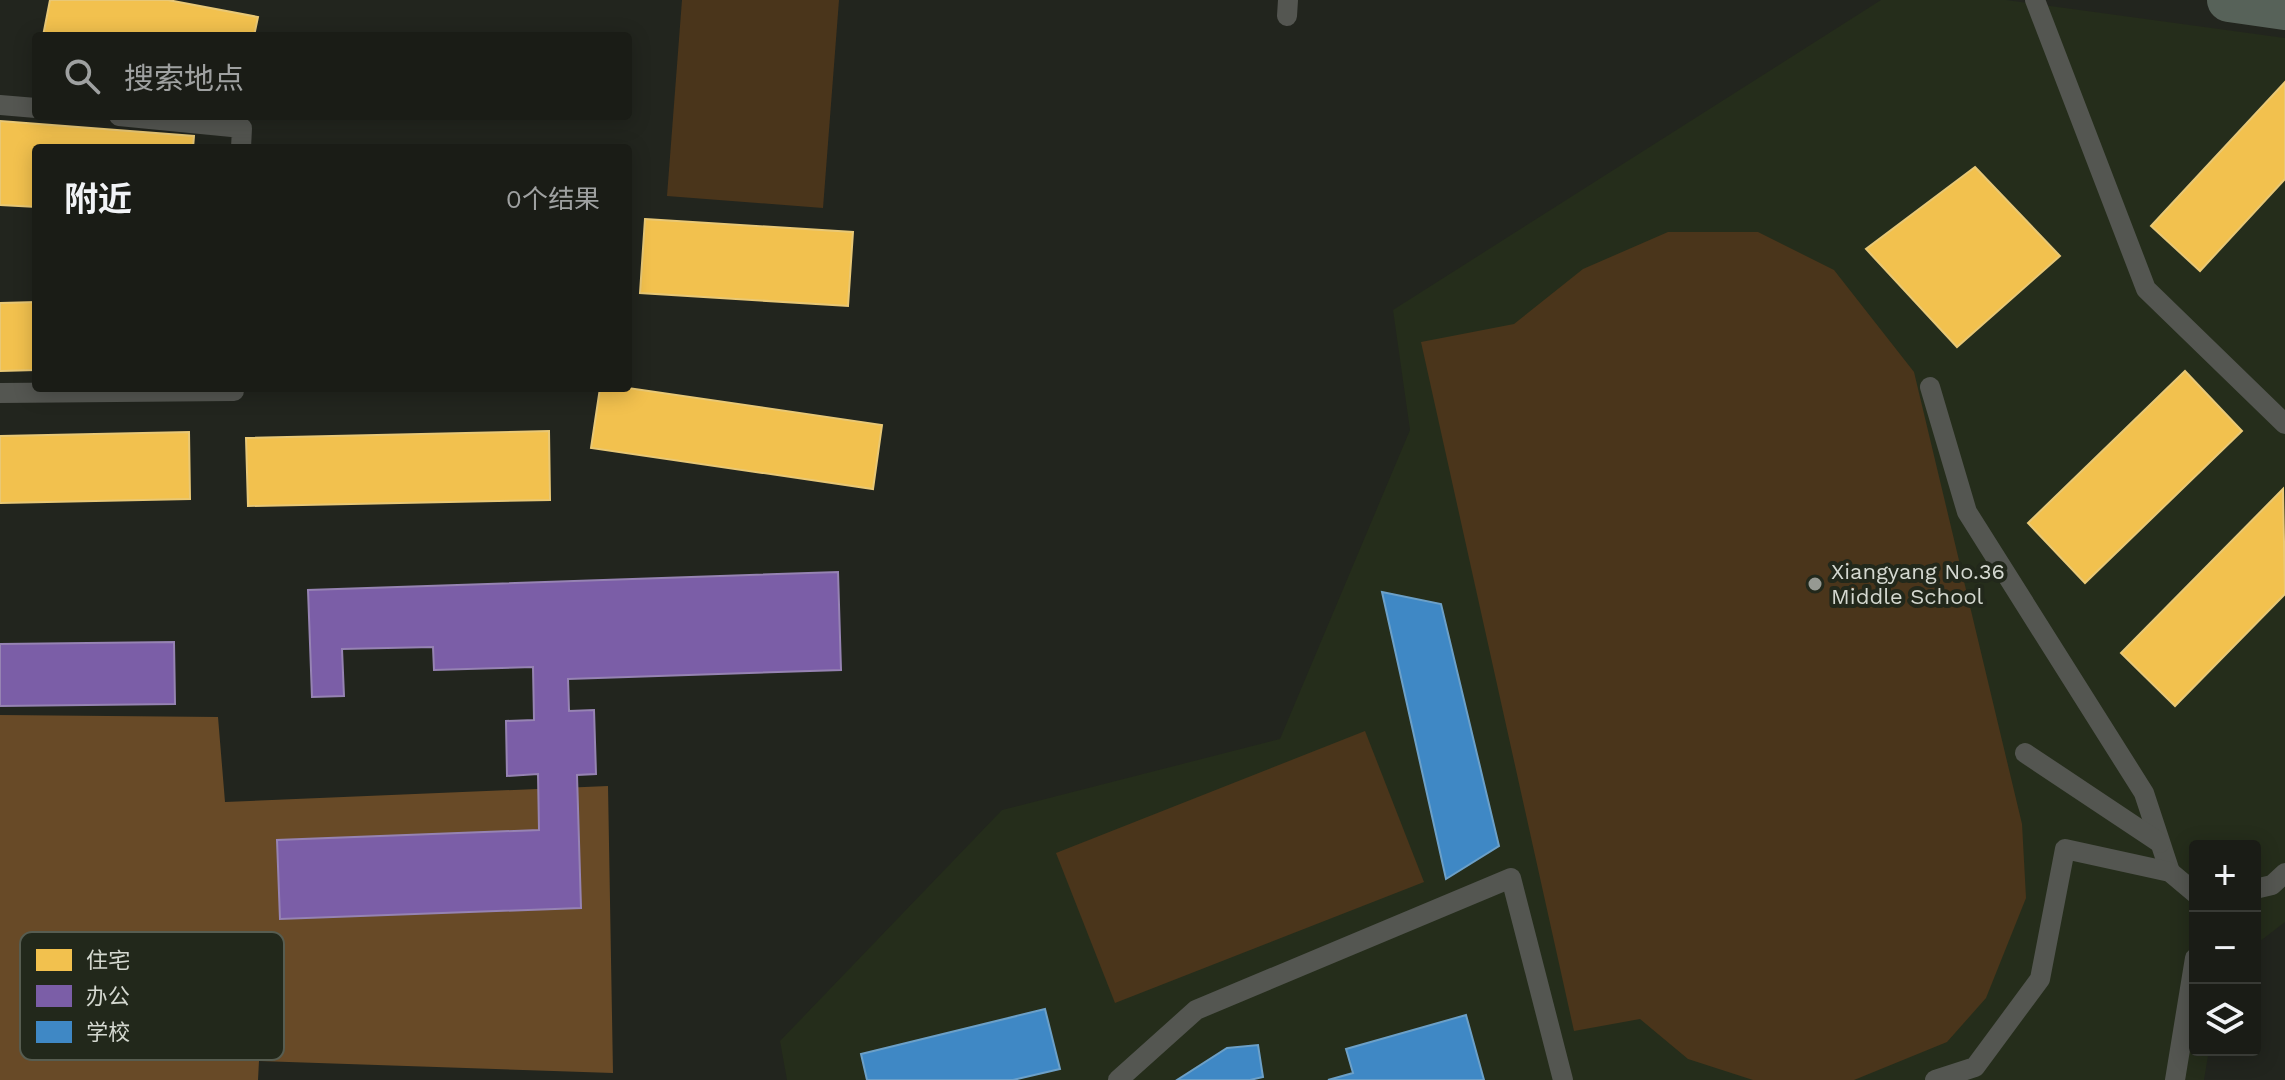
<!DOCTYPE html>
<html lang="zh">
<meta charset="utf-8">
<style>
body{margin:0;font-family:"Work Sans","Noto Sans SC",sans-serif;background:#23251f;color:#f1f3f6}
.controls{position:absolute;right:24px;bottom:24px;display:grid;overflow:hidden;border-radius:8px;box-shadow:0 4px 20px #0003}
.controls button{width:72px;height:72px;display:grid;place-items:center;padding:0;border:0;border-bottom:2px solid #383a35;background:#1a1c16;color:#f1f3f6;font:40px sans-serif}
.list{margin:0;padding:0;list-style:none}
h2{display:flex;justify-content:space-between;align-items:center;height:104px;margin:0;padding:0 32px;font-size:34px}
h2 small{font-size:26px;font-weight:400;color:#9fa1a1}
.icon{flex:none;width:44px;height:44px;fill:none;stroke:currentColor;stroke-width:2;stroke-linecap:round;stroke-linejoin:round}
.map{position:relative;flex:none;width:2285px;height:1080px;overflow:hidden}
.search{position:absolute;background:#1a1c16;box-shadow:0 4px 20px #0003;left:32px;top:32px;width:600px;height:88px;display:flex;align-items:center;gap:20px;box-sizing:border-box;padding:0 28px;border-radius:8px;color:#9fa1a1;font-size:30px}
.panel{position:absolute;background:#1a1c16;box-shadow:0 4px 20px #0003;left:32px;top:144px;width:600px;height:248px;border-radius:8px}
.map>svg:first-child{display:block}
</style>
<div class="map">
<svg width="2285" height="1080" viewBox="0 0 2285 1080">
<rect width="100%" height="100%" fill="#22251e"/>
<path fill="#252d1b" d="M1881 0H2006L2285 38V922L2255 945V846H2195V1050H2209L2204 1080H787L780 1041 1002 810 1280 739 1410 430 1393 310Z"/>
<g fill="#4a351b">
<path d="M682 0H839L823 208 667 196Z"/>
<path d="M1668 232H1758L1834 270 1914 372 2022 824 2026 898 1986 998 1947 1042 1854 1080H1753L1688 1059 1640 1019 1574 1031 1421 342 1514 324 1583 269Z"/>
<path d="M1365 731 1424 882 1115 1003 1056 853Z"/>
</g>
<path fill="#684a27" d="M0 715 218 717 225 802 608 786 613 1073 259 1061 258 1080H0Z"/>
<g fill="#f2c14e" stroke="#e9c875" stroke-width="2">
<path d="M50 0H168L258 17 254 36H43Z"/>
<path d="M2285 82V179L2200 271 2151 226Z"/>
<path d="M0 121 194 136 193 148H36V207L0 205Z"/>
<path d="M1975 167 2060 256 1957 347 1866 249Z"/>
<path d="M645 219 853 232 848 306 640 293Z"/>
<path d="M36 302V370L0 371V303Z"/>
<path d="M2185 371 2242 431 2085 583 2028 523Z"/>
<path d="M600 388H628L882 425 873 489 591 448Z"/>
<path d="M549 431 550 500 248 506 246 438Z"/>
<path d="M189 432 190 499 0 503V436Z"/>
<path d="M2283 489 2285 594 2175 706 2121 653Z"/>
</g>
<g fill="#7b5ea7" stroke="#9683b3" stroke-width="2">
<path d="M838 572 841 670 568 679 569 711 594 710 596 774 577 775 581 908 280 919 277 840 539 830 538 774 507 776 506 721 534 720 533 667 434 670 433 647 342 649 344 696 312 697 308 590Z"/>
<path d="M174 642 175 704 0 706V644Z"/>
</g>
<g fill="#3f88c5" stroke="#6ca0c8" stroke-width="2">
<path d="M1382 592 1441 604 1499 846 1446 879Z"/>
<path d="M1045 1009 1060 1069 1013 1080H867L861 1054Z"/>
<path d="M1466 1015 1484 1080H1328L1353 1073 1346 1049Z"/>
<path d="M1258 1045 1263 1077 1250 1080H1177L1227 1048Z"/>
</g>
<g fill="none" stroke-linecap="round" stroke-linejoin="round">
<g stroke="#545651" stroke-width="20">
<path d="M2035 0 2146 289 2285 424"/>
<path d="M1287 16 1288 0"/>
<path d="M0 105 36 108"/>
<path d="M119 116 242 128 241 148"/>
<path d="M1930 387 1967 512 2144 793 2170 872"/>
<path d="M0 393 234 391V388"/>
<path d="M2025 753 2160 843"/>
<path d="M2255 889 2272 885 2285 873"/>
<path d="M1118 1080 1196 1010 1511 878 1563 1080"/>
<path d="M1935 1080 1975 1067 2040 979 2065 849 2170 872 2195 893"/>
<path d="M2175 1080 2195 958"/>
</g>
<path stroke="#576259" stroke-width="44" d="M2229 0 2285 8"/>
</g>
<circle fill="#969992" stroke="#22281b" stroke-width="3" cx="1815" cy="584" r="8"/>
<g text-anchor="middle" stroke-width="8" stroke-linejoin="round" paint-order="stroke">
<g font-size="22" fill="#d4d8d0" stroke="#22281b" text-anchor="start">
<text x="1831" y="579">Xiangyang No.36<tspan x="1831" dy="25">Middle School</tspan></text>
</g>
</g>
<rect x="20" y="932" width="264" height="128" rx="12" fill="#22281b" stroke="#575d51" stroke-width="2"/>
<rect x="36" y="949" width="36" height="22" fill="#f2c14e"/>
<rect x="36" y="985" width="36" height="22" fill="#7b5ea7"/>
<rect x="36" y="1021" width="36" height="22" fill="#3f88c5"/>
<g font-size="22" fill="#d4d8d0">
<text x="86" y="968">住宅</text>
<text x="86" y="1004">办公</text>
<text x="86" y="1040">学校</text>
</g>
</svg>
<div class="controls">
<button>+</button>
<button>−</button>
<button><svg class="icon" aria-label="layers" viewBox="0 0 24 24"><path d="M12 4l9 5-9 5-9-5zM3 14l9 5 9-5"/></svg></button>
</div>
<div class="search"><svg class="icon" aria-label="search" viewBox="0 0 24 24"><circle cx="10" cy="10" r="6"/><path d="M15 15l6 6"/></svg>搜索地点</div>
<section class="panel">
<h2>附近<small>0个结果</small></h2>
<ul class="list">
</ul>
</section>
</div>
